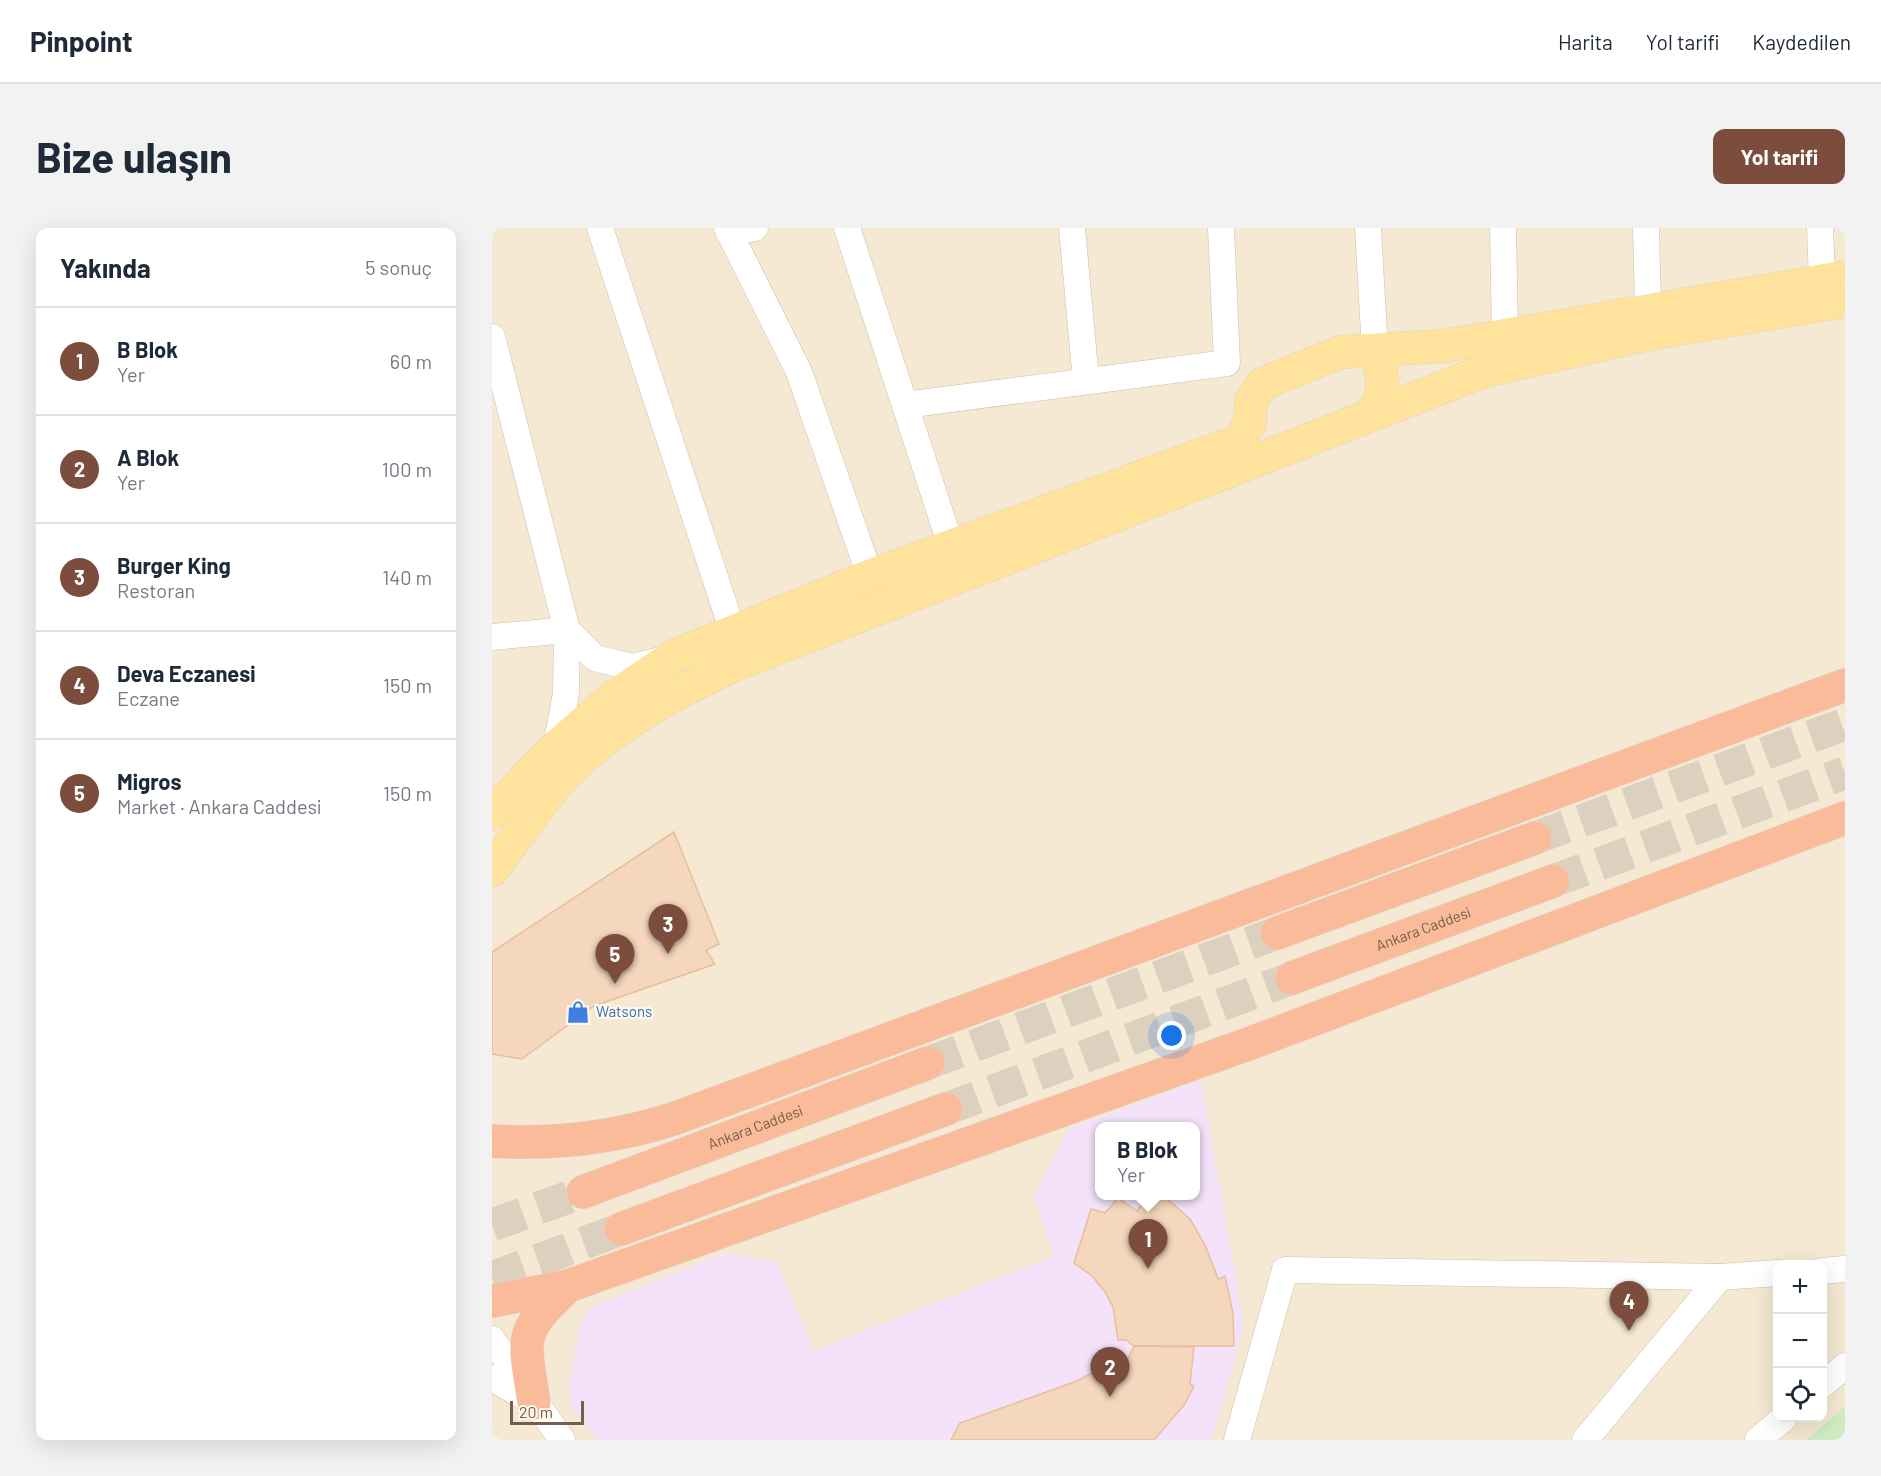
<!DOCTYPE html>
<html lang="tr">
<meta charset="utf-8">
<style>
body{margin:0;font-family:Barlow,sans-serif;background:#f2f2f3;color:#1f2937}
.controls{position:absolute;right:18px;bottom:18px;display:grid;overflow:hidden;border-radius:12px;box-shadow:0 6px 24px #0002}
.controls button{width:54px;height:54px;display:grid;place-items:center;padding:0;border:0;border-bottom:2px solid #e0e1e3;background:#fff;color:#1f2937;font:30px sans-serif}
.scale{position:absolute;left:18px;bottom:15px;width:74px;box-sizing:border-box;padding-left:6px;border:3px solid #785e49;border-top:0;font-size:16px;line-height:21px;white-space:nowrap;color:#785e49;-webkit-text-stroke:4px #fff9ed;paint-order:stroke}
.you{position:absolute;left:680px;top:808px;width:21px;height:21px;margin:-15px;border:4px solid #fff;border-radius:50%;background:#1a73e8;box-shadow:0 0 0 9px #1a73e833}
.badge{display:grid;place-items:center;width:39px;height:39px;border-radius:50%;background:#7c4d3d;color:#fff;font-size:20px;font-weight:700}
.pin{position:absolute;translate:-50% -50px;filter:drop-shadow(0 2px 3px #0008)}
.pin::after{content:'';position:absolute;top:32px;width:21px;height:18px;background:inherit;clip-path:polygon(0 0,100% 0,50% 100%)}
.popup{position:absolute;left:603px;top:894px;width:105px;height:78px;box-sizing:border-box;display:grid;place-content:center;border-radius:12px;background:#fff;filter:drop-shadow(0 2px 4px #0005);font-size:20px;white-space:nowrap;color:#747a83}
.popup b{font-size:22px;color:#1f2937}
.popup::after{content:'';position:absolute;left:50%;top:100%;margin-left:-12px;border:12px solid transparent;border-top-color:#fff}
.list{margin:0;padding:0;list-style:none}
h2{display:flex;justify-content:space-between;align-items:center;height:78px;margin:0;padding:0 24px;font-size:26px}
h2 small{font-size:20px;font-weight:400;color:#747a83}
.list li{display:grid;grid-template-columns:39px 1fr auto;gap:18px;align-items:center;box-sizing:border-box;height:108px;padding:0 24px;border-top:2px solid #e0e1e3}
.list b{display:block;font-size:22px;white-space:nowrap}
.list p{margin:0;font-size:20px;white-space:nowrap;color:#747a83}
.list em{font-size:20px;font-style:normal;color:#747a83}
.icon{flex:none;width:33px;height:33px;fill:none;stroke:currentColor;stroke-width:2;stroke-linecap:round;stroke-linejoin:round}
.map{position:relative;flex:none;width:1353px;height:1212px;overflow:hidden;border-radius:12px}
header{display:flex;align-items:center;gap:36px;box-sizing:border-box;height:84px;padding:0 30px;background:#fff;border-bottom:2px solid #e0e1e3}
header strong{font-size:28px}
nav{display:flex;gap:33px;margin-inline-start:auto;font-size:21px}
.intro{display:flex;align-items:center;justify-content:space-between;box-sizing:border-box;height:144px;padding:0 36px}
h1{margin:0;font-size:42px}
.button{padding:15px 27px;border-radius:12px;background:#7c4d3d;color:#fff;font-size:21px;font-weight:700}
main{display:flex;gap:36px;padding:0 36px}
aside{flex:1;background:#fff;border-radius:12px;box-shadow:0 6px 24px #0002}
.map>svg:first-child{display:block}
</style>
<header>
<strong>Pinpoint</strong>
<nav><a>Harita</a><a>Yol tarifi</a><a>Kaydedilen</a></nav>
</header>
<div class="intro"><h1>Bize ulaşın</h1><a class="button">Yol tarifi</a></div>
<main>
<aside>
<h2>Yakında<small>5 sonuç</small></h2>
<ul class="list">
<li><span class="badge">1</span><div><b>B Blok</b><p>Yer</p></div><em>60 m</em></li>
<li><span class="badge">2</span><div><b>A Blok</b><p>Yer</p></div><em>100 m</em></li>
<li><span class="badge">3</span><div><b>Burger King</b><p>Restoran</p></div><em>140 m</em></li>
<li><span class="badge">4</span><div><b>Deva Eczanesi</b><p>Eczane</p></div><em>150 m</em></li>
<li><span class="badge">5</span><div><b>Migros</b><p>Market · Ankara Caddesi</p></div><em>150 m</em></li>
</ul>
</aside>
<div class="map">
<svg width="1353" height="1212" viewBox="0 0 1353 1212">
<rect width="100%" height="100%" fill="#fdf6e5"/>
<path fill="#f5e9d3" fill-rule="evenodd" d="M0 0H1353V1212H0ZM608 898H704V968H608ZM1286 1036H1330V1190H1286Z"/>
<path fill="#f3e2fa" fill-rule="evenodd" d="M709 852 752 1096 720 1212H106L77 1175V1156L88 1098 96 1080 233 1025 286 1035 321 1123 562 1028 542 967 578 900ZM608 898H704V968H608Z"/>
<path fill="#d0ecc3" d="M1353 1178V1212H1314Z"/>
<g fill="#f4d7bc" stroke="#e8bf9b" stroke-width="1.5">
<path d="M182 604 227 716 214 722 223 736 102 778 30 831 0 826V724Z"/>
<path d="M657 968H672L698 991 714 1019 726 1051 733 1048 741 1085 742 1118H642L634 1112H626L621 1079 613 1064 600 1048 582 1035 599 981 613 985 626 970 645 983Z"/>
<path d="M642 1118 702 1119 698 1156 702 1158 692 1177 662 1212H459L468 1195 585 1153 606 1142 615 1128 633 1137Z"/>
</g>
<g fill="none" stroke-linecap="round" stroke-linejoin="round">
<g stroke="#dcd0be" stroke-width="33" stroke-dasharray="33 16" stroke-linecap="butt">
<path d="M1043 610 1353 496"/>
<path d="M1061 653 1353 545"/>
<path d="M436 835 785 705"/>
<path d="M454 881 800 750"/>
<path d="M0 997 91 964"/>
<path d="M0 1050 129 1001"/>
</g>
<g stroke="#d0beab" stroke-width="27">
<g id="minor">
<path d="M108 0 241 404"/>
<path d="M235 0 307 144 378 348"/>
<path d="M355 0 459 318"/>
<path d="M580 0 594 153"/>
<path d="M876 0 883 123"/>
<path d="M1011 0 1013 108"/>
<path d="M1154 0 1156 82"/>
<path d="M1328 0 1330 52"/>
<path d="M237 5 263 0"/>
<path d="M0 109 75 402 74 465 64 519"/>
<path d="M413 177 735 135 729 0"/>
<path d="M0 409 75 402 103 430 140 439 172 431"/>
<path d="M1330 1043 1353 1041"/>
<path d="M0 1111 70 1212"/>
<path d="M0 1150 36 1171"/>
<path d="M1330 1157 1353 1138"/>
<path d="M745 1212 793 1042 1228 1049 1286 1045"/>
<path d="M1093 1212 1228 1049"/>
<path d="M1266 1212 1292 1190"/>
</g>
</g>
<g stroke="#dcd5d0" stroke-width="34">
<g id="major">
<path d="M880 185C896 160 891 150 883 123"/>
<path d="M0 585 64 519 119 471 182 428 378 348 747 213 758 195 759 173 770 156 849 124 952 118 1353 49"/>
<path d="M0 642C24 611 49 572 76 544 124 496 184 464 245 436L992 143 1157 106 1353 73"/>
</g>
</g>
<g stroke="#dcd5d0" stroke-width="34">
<g id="highway">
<path d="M785 705 1043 610"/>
<path id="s1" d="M800 750 1061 653"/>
<path d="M0 913C64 917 123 910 184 890L1353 457"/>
<path id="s2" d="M91 964 436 835"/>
<path d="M129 1001 454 881"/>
<path d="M0 1073 76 1058 759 815 1353 590"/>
<path d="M42 1175C32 1108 25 1106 76 1058"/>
</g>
</g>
<use href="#minor" stroke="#fff" stroke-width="26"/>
<use href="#major" stroke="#ffe29b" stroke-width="33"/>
<use href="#highway" stroke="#fabb9a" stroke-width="33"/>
</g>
<defs>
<g id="shop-bare" transform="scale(1.8)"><path d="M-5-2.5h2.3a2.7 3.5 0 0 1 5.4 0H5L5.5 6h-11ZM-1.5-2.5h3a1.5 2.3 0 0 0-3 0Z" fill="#3f7fe0" stroke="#fff9ed" stroke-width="2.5" paint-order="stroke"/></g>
</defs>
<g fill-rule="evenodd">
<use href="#shop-bare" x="86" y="784"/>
</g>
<g text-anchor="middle" stroke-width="4.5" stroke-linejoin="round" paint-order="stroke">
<g font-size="15" fill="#785e49" stroke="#fff9ed">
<text dy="5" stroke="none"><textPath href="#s1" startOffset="140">Ankara Caddesi</textPath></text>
<text dy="5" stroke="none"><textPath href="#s2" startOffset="184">Ankara Caddesi</textPath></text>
</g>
<g font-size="15" fill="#366cbe" stroke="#fff9ed" text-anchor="start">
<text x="104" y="789">Watsons</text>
</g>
</g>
</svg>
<div class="controls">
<button>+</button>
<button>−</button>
<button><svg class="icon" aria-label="locate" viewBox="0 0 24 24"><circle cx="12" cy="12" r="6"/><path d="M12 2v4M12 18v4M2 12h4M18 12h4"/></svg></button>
</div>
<div class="scale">20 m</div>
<div class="you"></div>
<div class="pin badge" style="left:656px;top:1041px">1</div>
<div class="popup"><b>B Blok</b>Yer</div>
<div class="pin badge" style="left:618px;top:1169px">2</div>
<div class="pin badge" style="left:176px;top:726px">3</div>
<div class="pin badge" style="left:1137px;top:1103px">4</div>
<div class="pin badge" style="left:123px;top:756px">5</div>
</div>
</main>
